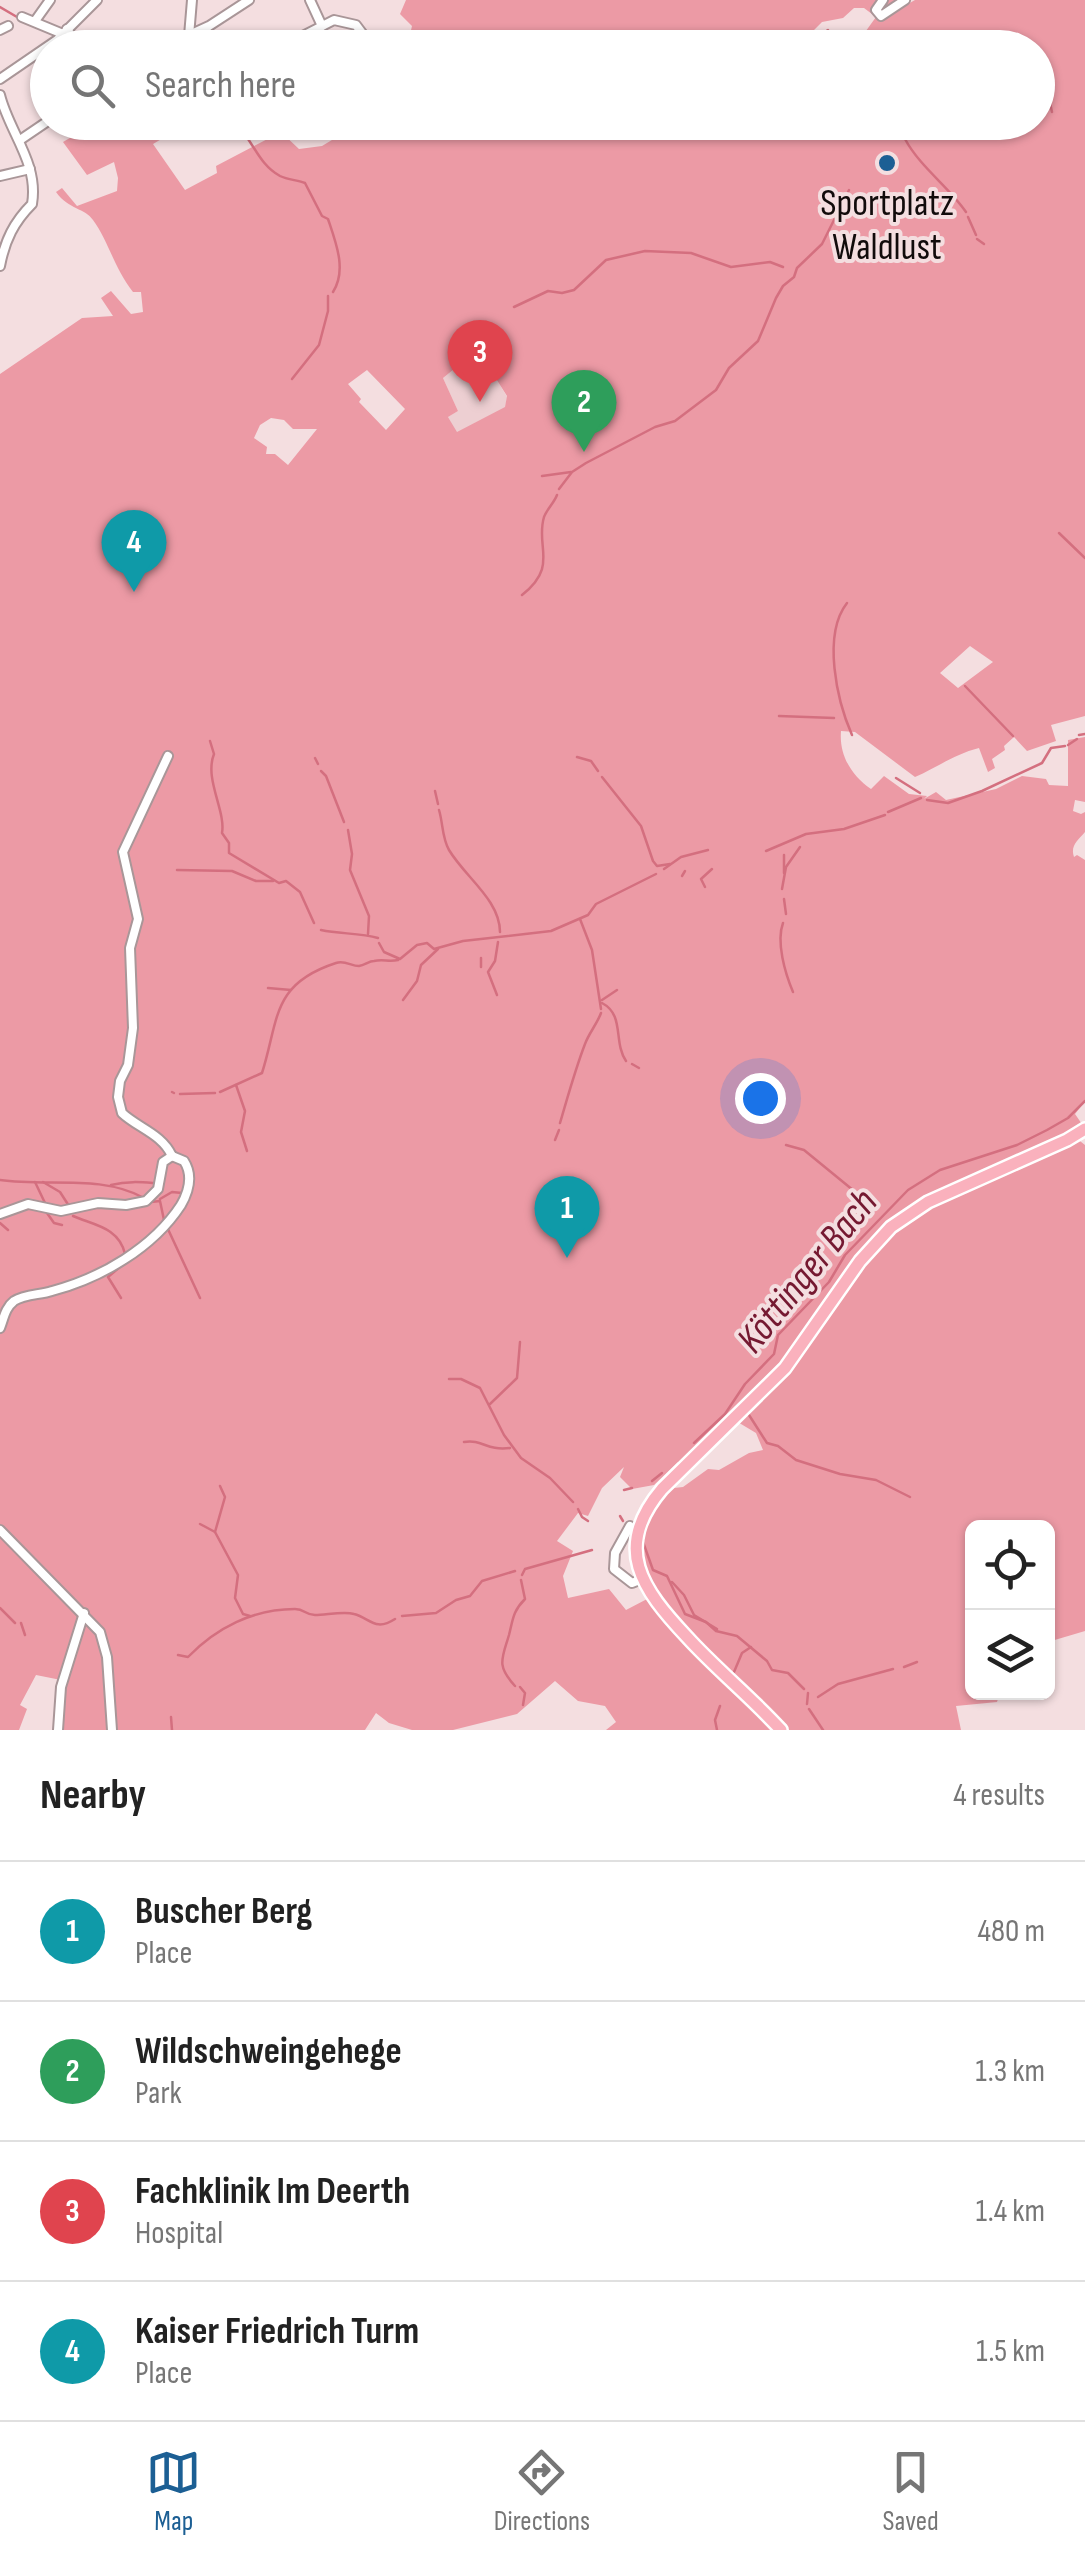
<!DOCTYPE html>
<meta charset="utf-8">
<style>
body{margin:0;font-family:"Sofia Sans Condensed",sans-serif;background:#f6f6f6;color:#222}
.controls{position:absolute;right:30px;bottom:30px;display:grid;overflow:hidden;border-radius:15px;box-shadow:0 2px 8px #0004}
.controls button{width:90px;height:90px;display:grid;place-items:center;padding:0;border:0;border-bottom:2px solid #e0e0e0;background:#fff;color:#222;font:50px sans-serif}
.you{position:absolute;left:760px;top:1098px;width:35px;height:35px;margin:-25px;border:8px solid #fff;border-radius:50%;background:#1a73e8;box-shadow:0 0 0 15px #1a73e833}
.badge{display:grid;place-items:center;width:65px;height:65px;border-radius:50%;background:#1c5f94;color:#fff;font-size:32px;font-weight:700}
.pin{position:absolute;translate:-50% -82px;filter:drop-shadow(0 2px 5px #0008)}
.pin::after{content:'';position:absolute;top:52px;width:35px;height:30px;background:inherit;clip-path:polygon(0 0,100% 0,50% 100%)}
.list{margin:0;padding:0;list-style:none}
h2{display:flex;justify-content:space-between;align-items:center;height:130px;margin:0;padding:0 40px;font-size:42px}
h2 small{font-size:32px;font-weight:400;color:#767676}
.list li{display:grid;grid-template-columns:65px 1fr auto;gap:30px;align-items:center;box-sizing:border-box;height:140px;padding:0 40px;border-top:2px solid #e0e0e0}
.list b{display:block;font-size:38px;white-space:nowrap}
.list p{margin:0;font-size:32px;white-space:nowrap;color:#767676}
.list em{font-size:32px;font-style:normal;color:#767676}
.icon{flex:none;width:55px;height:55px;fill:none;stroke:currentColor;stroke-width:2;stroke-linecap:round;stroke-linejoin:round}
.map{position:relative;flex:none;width:1085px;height:1730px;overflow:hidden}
.search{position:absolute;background:#fff;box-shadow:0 2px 8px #0004;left:30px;right:30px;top:30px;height:110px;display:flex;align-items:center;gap:25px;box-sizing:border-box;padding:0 35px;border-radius:55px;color:#767676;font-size:38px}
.sheet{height:690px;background:#fff}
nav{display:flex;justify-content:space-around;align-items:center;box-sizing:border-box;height:140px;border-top:2px solid #e0e0e0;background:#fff;font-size:28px;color:#767676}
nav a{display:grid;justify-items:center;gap:5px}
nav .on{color:#1c5f94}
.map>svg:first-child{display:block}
</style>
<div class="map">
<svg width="1085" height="1730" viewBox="0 0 1085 1730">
<rect width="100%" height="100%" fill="#f4dee0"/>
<path fill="#edcfd2" d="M464 361 488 365 507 397 505 408 457 433 448 417 458 411 443 378Z"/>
<g fill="#ec9aa5" fill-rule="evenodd">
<path d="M406 0H905L890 14 915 0H1085V716L1051 725 1056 741 1027 751 1014 737 1004 746 1005 750 992 759 995 768 988 772 979 748C955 754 938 767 915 777L855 732 841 731C839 755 851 775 871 789L884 776 909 794 927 796 924 799 936 792 946 800 996 789 1022 776 1046 779 1049 785 1068 786V740L1085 737V802L1075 800 1073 811 1081 814 1085 812V832C1078 840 1070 846 1074 857L1077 855 1085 860V1101L1075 1114 1084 1127 908 1209 793 1353 683 1466 678 1462 654 1485 632 1489 620 1477 624 1467 602 1488 588 1516 578 1513 557 1541 573 1551 563 1576 568 1598 609 1589 626 1610 649 1598 774 1730H606L616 1722 605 1706 578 1701 555 1681 517 1714 453 1730H412L389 1723 376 1713 365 1730H59V1707L84 1617 69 1601 62 1599 81 1616 61 1680 36 1675 20 1705 27 1709 19 1730H0V374L82 318 113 316 101 298 111 291 131 314 143 312 141 292H133C114 268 109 242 93 220 85 208 69 210 56 192L62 188 77 206 117 191 118 178 114 162 87 175 63 142 95 123H170L175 131 153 144 185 190 217 173 216 166 281 132 299 149 322 146 360 123 1038 122V48L407 47 412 26 400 14ZM854 8H864L876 17 858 42 831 45 821 38 812 43 792 40 794 35 811 33 822 22 843 18ZM464 361 475 373 488 366 507 396 505 407 457 432 448 417 458 411 443 378ZM367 370 405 409 386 430 359 402 361 399 348 384ZM271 418 284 420 293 429H317L288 465 275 454H266L267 447 254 438 260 425ZM970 646 993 662 958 688 940 673Z"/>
<path d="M1076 1138 1085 1145V1631L1048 1642V1528H972V1692L1000 1693 997 1702 956 1706 961 1730H786L781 1722 703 1651 643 1577 638 1543 648 1508 674 1488 683 1487 708 1469 719 1470 749 1453 763 1450 756 1433 736 1421 774 1383 858 1266 910 1214Z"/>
</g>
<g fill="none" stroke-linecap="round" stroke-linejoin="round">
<g stroke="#d46f7f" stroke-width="2.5">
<path d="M0 7 17 17"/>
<path d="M964 35 976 36 984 48"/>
<path d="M755 48C781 37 808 45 828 30"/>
<path d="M1038 74 1047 89 1052 112"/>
<path d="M236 124C253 140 258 164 280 176 288 180 298 180 305 183L322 216 328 219C336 243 347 270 333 292"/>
<path d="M905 139C920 167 949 187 966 212"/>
<path d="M968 217 976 235"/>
<path d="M977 239 984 244"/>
<path d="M514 307 548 291 562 293 574 290 606 260 645 251 691 253 731 267 770 262 783 267"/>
<path d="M292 379 319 345 328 311V296"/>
<path d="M542 476 571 472"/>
<path d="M559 489 572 472 586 463 655 427 675 421 716 390 729 368 758 341 776 298 783 286 794 277 797 268 822 244 849 190"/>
<path d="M1059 533 1085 558"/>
<path d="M522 595C559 566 535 547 544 517 547 509 554 503 557 495"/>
<path d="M847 603C822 635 837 701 852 735"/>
<path d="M965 686 1013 736"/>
<path d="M779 716 834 718"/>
<path d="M1079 735 1085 734"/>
<path d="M210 741 214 754C204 779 226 811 222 833L229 843V853L279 883 286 881 300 892 314 923"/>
<path d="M1068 745 1077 739"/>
<path d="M577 757 591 761 598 771"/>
<path d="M315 758 318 764"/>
<path d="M321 771 326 776 344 822"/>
<path d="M602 777 641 826 653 861 657 866 670 864"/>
<path d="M896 778 920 793"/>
<path d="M435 791 438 804"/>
<path d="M927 800 948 803 982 791 1042 763 1051 748 1065 746"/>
<path d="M439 810C443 823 442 838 449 850 465 877 500 900 500 932"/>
<path d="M888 812 921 798"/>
<path d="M348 830 352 854 350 870 369 916 368 934"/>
<path d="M766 851 806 834 844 829 885 815"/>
<path d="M664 869 681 857 708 850"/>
<path d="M177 870 232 871 256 881H273"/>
<path d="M784 873V855"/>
<path d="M682 876 685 871"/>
<path d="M705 887 701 879 712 869"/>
<path d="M782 889 786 867 800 847"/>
<path d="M784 899 786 914"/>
<path d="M580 919 592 950 601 1009"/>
<path d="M783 923C776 942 785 973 793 992"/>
<path d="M321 930C340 934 360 933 378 938"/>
<path d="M379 943 384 952 400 959 417 945 427 943 434 949 463 941 551 931 588 915 596 904 656 874"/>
<path d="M481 967V958"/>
<path d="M268 988 291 990"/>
<path d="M497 995 488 972 495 961 498 942"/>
<path d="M403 1000 417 981 421 965 438 949"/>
<path d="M602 1000 617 990"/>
<path d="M602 1003C625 1015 613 1042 626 1061"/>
<path d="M632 1064 639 1068"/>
<path d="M236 1085 245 1111 241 1132 247 1151"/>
<path d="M172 1092 174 1093"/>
<path d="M220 1092 262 1073C279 1020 271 984 336 963 345 960 351 966 359 966 365 965 369 961 374 961 383 959 389 962 398 960"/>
<path d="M180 1094 215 1093"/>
<path d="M560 1123C568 1096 575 1070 585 1044 589 1033 597 1024 601 1013"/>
<path d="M555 1140 559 1130"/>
<path d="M786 1145 804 1150 859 1195"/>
<path d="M0 1180C47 1187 101 1174 144 1198"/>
<path d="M35 1182 45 1203"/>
<path d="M43 1182 60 1192 69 1206"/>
<path d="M111 1185C128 1181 140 1182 154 1183"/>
<path d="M160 1199 172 1192 182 1193"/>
<path d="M151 1202 160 1201 164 1220"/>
<path d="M47 1213 54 1223 62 1225"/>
<path d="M73 1216C93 1225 119 1227 125 1254"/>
<path d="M0 1223 8 1230"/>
<path d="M167 1227 200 1298"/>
<path d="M121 1298 108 1277 127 1261"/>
<path d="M449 1379H461L480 1388 504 1435 521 1458 550 1478 573 1502"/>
<path d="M490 1404 517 1378 520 1342"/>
<path d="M749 1415 767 1443 778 1446 796 1460 840 1474 876 1480 910 1497"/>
<path d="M464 1442C483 1439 486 1451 510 1448"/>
<path d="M694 1443 725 1414 745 1384 774 1354 778 1335 829 1282 845 1255 908 1190 940 1170 1017 1145 1047 1130 1068 1118 1085 1101"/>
<path d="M652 1481 662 1473"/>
<path d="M220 1486 225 1497 215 1532 238 1575 235 1598 243 1614 250 1616"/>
<path d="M624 1490 632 1488"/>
<path d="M578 1509 582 1517 588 1521"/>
<path d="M620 1516 623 1521"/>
<path d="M200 1524 215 1532"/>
<path d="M643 1542 653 1570 667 1576 685 1614 706 1622 716 1631 737 1636 767 1661 772 1670 788 1673 804 1689"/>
<path d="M522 1575 525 1569 592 1550"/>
<path d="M672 1582 684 1595 694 1615 717 1629"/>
<path d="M0 1608 15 1623"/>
<path d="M402 1616 436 1613 456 1600 470 1596 482 1581 515 1571"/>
<path d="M21 1623 25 1635"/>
<path d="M178 1655 188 1657C216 1628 253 1609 295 1609 305 1609 305 1615 315 1615 326 1615 344 1611 354 1614 370 1618 375 1632 395 1619"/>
<path d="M904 1667 917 1662"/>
<path d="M734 1672 742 1653 751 1647"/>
<path d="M515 1686C496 1665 502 1659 509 1635 513 1619 513 1611 525 1599L521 1580"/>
<path d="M520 1687 525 1693 523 1705"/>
<path d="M818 1697 838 1684 893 1669"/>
<path d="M807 1704 808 1693"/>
<path d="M809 1709 823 1730"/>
<path d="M171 1717 172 1730"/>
<path d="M717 1730 715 1720 720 1706"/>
</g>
<g stroke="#a99698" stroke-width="12">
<g id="minor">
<path d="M310 0 322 26"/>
<path d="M883 0 876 10 881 16 905 0"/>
<path d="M22 17 63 34"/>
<path d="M35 21 50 0"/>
<path d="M67 29 79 48"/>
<path d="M0 30 8 26"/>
<path d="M161 48 209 26 249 0"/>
<path d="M188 48 192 0"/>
<path d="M279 48 334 20 356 25 365 37"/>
<path d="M0 79 57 40 97 0"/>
<path d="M0 95C9 132 39 163 32 204 14 222 5 240 0 266"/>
<path d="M232 122 237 132"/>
<path d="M20 140 48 121"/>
<path d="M0 176 30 169"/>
<path d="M168 756 123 852 138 919 130 948 133 1028 128 1065 120 1081 118 1097 122 1113C138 1128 162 1134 172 1156"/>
<path d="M0 1214 28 1204 61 1211 98 1203 126 1205 146 1201 158 1189 163 1162 172 1156"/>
<path d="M0 1328C4 1318 5 1308 14 1301 25 1294 40 1295 52 1291 101 1278 153 1248 181 1205 189 1191 193 1175 184 1161L172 1156"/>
<path d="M630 1526 615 1553 614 1569 632 1583 642 1579"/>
<path d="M0 1530 100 1632 107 1657 112 1730"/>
<path d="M58 1730 61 1687 84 1613"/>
</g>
</g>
<g stroke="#fff" stroke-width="16">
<path id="major" d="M781 1730C751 1697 716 1669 687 1637 642 1589 612 1548 662 1489L785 1368 860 1261 891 1227 928 1202 1067 1140 1085 1129"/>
</g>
<use href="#minor" stroke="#fff" stroke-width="8"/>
<use href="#major" stroke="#fab1bd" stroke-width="11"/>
</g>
<circle fill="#1c5f94" stroke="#f4dee0" stroke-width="4" cx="887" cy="163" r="10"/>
<g text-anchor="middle" stroke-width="8" stroke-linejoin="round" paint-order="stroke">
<g font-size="38" fill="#110b0b" stroke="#f4dee0">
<text x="887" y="215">Sportplatz<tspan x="887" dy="44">Waldlust</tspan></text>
</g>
<g font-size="40" font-style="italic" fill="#751931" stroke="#f4dee0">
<text transform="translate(806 1270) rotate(-51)" y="14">Köttinger Bach</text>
</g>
</g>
</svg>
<div class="controls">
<button><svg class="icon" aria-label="locate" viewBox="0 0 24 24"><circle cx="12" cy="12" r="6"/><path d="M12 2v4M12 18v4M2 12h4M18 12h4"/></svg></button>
<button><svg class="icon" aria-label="layers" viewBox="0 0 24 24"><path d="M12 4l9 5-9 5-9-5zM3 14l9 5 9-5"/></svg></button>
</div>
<div class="you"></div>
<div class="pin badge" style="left:567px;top:1258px;background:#0f9aa8">1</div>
<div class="pin badge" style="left:584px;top:452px;background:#2e9e5b">2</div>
<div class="pin badge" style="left:480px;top:402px;background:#e0444e">3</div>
<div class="pin badge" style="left:134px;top:592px;background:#0f9aa8">4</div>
<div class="search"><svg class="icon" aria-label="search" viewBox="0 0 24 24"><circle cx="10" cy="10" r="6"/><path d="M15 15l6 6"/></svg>Search here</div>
</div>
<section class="sheet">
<h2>Nearby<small>4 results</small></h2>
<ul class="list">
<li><span class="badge" style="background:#0f9aa8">1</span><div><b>Buscher Berg</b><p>Place</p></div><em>480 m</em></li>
<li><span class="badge" style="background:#2e9e5b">2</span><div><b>Wildschweingehege</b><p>Park</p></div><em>1.3 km</em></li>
<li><span class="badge" style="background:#e0444e">3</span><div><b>Fachklinik Im Deerth</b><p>Hospital</p></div><em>1.4 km</em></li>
<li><span class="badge" style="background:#0f9aa8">4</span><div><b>Kaiser Friedrich Turm</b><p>Place</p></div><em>1.5 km</em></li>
</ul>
</section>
<nav>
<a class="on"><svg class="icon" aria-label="map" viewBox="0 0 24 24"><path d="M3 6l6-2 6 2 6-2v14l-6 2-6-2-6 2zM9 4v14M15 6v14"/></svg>Map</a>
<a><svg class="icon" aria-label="directions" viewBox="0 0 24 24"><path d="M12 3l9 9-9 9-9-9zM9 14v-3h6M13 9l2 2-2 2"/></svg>Directions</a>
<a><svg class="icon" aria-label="saved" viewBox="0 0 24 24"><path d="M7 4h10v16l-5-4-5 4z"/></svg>Saved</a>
</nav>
